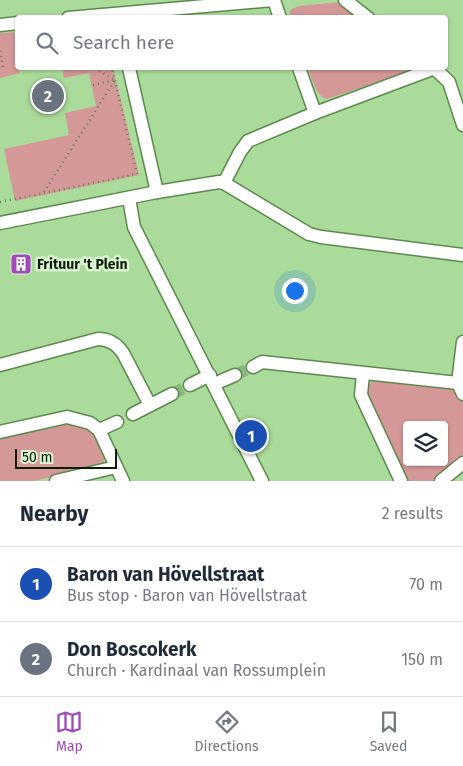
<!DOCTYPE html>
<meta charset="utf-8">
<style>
body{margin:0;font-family:"Fira Sans",sans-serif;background:#f6f6f7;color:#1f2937}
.controls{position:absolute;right:15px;bottom:15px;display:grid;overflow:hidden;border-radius:5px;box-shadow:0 1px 4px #0004}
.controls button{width:45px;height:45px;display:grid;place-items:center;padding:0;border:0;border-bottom:1px solid #e0e1e3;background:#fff;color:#1f2937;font:25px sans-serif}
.scale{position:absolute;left:15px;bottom:12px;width:102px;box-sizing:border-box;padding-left:5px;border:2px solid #0b1d05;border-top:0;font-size:14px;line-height:18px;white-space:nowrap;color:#0b1d05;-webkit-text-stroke:4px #dbf4d3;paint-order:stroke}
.you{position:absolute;left:294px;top:290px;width:18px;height:18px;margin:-12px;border:4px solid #fff;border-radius:50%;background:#1a73e8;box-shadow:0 0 0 8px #1a73e833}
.badge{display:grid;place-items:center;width:32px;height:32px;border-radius:50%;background:#a04bb8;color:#fff;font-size:16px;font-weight:700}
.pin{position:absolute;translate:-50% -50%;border:2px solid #fff;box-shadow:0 1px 5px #0006}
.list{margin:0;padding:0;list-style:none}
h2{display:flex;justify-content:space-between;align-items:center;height:65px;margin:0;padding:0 20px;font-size:21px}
h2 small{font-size:16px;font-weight:400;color:#747a83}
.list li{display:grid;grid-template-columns:32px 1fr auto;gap:15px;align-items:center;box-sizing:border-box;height:75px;padding:0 20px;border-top:1px solid #e0e1e3}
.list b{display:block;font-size:19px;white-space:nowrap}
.list p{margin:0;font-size:16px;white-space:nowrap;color:#747a83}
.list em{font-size:16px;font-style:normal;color:#747a83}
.icon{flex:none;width:28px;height:28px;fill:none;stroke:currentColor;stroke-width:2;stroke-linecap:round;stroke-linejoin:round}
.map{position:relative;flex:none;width:463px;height:481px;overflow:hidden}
.search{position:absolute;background:#fff;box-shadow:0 1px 4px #0004;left:15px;right:15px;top:15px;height:55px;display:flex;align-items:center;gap:12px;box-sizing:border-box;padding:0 18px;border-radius:5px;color:#747a83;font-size:19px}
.sheet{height:215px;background:#fff}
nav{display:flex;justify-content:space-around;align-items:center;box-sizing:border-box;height:70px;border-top:1px solid #e0e1e3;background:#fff;font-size:14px;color:#747a83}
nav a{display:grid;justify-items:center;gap:2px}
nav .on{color:#a04bb8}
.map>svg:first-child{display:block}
</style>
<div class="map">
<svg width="463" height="481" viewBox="0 0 463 481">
<rect width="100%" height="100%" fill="#aadb9a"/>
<g fill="#d59898" fill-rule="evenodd">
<path d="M342 2 362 18H290V10L299 6Z"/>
<path d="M17 32 18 68H19L20 73 0 78V33Z"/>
<path d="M62 68H113L139 175 15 201 4 149 69 135 65 113 96 106 89 73 64 78Z"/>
<path d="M308 68H407L406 71 398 75 327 99C315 96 312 78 308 68Z"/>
<path d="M375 381 456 386 463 400V459L438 481H404L365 394C367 387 367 383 375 381ZM407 425H444V462H407Z"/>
<path d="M65 422C87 426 90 425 100 446 103 451 105 455 104 462L101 465 34 481H0V436Z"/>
</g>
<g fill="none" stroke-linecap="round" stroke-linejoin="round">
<g stroke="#8ab57c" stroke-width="12" stroke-dasharray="12 6" stroke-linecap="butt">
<path d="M235 375 253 367"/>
<path d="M172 394 190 385"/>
</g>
<g stroke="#5c8a4d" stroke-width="15">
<g id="minor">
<path d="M274 0 280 18"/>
<path d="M345 0 368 18"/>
<path d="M68 18 274 0"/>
<path d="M0 25 18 23"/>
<path d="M129 68 157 192"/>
<path d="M299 68 315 113 435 68"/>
<path d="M434 68 449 82 463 125"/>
<path d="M224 183 240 152 248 141 315 113"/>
<path d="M129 198 134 227 262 481"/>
<path d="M0 223 157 192 219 182 224 183 309 234 321 237 463 255"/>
<path d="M0 365 98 339C109 339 117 344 123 353L150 405"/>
<path d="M253 367 262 362 458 383 463 394"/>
<path d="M363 374 361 395 401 481"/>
<path d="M458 383 463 342"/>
<path d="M214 384 235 375"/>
<path d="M190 385 210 375"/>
<path d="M133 414 172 394"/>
<path d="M99 430 117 422"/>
<path d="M0 432 67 417 90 423 99 430 123 481"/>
<path d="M56 481 116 467"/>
<path d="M441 481 463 463"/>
</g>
</g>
<g stroke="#618456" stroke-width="2.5" stroke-dasharray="1 4" stroke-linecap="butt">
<path d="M0 51 3 67 0 69"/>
<path d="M93 85 115 80"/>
<path d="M44 192 115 80 94 68"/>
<path d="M0 202 137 174 112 68"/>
</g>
<use href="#minor" stroke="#fff" stroke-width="12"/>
</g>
<defs>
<g id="building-square" transform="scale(1.125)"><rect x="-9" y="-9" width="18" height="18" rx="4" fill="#a04bb8" stroke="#dbf4d3"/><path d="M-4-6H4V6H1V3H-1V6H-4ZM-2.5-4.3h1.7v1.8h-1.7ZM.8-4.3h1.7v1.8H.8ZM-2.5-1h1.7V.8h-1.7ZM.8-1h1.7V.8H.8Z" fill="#fff"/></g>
</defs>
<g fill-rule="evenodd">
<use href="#building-square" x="21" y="264"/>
</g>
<g text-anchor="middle" stroke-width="5" stroke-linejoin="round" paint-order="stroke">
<g font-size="14" font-weight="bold" fill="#0b1d05" stroke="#dbf4d3" text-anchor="start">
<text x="37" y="269">Frituur 't Plein</text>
</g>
</g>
</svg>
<div class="controls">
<button><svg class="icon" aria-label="layers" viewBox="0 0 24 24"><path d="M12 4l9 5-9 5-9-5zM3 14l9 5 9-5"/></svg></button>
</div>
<div class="scale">50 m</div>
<div class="you"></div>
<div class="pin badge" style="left:251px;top:436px;background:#1a4fb4">1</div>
<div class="pin badge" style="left:48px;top:96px;background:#6b7280">2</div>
<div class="search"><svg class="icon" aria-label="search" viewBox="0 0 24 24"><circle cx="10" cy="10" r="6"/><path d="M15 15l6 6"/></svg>Search here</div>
</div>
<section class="sheet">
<h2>Nearby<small>2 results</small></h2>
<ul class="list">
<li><span class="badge" style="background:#1a4fb4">1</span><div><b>Baron van Hövellstraat</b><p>Bus stop · Baron van Hövellstraat</p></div><em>70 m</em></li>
<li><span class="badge" style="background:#6b7280">2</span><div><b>Don Boscokerk</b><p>Church · Kardinaal van Rossumplein</p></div><em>150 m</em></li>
</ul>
</section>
<nav>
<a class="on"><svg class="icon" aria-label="map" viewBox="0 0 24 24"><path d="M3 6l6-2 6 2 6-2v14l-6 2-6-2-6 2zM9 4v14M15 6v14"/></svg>Map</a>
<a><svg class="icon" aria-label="directions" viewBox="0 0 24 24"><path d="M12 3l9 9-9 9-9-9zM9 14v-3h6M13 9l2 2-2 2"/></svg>Directions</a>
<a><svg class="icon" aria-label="saved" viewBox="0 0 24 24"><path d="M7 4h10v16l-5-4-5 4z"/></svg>Saved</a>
</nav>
